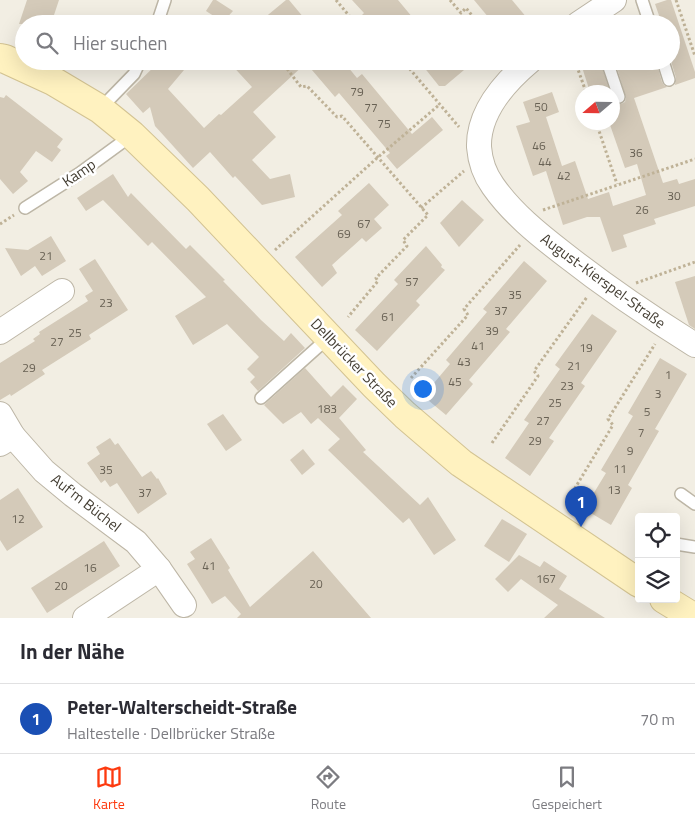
<!DOCTYPE html>
<html lang="de">
<meta charset="utf-8">
<style>
body{margin:0;font-family:"Titillium Web",sans-serif;background:#f7f7f7;color:#2b2b33}
.controls{position:absolute;right:15px;bottom:15px;display:grid;overflow:hidden;border-radius:5px;box-shadow:0 5px 20px #0002}
.controls button{width:45px;height:45px;display:grid;place-items:center;padding:0;border:0;border-bottom:1px solid #e1e1e2;background:#fff;color:#2b2b33;font:25px sans-serif}
.compass{position:absolute;left:575px;top:85px;width:45px;height:45px;border-radius:50%;background:#fff;box-shadow:0 5px 20px #0002;rotate:250deg}
.you{position:absolute;left:422px;top:388px;width:18px;height:18px;margin:-12px;border:4px solid #fff;border-radius:50%;background:#1a73e8;box-shadow:0 0 0 8px #1a73e833}
.badge{display:grid;place-items:center;width:32px;height:32px;border-radius:50%;background:#fd3a0f;color:#fff;font-size:16px;font-weight:700}
.pin{position:absolute;translate:-50% -41px;filter:drop-shadow(0 1px 2px #0008)}
.pin::after{content:'';position:absolute;top:26px;width:18px;height:15px;background:inherit;clip-path:polygon(0 0,100% 0,50% 100%)}
.list{margin:0;padding:0;list-style:none}
h2{display:flex;justify-content:space-between;align-items:center;height:65px;margin:0;padding:0 20px;font-size:21px}
h2 small{font-size:16px;font-weight:400;color:#7c7c81}
.list li{display:grid;grid-template-columns:32px 1fr auto;gap:15px;align-items:center;box-sizing:border-box;height:70px;padding:0 20px;border-top:1px solid #e1e1e2}
.list b{display:block;font-size:19px;white-space:nowrap}
.list p{margin:0;font-size:16px;white-space:nowrap;color:#7c7c81}
.list em{font-size:16px;font-style:normal;color:#7c7c81}
.icon{flex:none;width:28px;height:28px;fill:none;stroke:currentColor;stroke-width:2;stroke-linecap:round;stroke-linejoin:round}
.map{position:relative;flex:none;width:695px;height:618px;overflow:hidden}
.search{position:absolute;background:#fff;box-shadow:0 5px 20px #0002;left:15px;right:15px;top:15px;height:55px;display:flex;align-items:center;gap:12px;box-sizing:border-box;padding:0 18px;border-radius:28px;color:#7c7c81;font-size:19px}
.sheet{height:135px;background:#fff}
nav{display:flex;justify-content:space-around;align-items:center;box-sizing:border-box;height:70px;border-top:1px solid #e1e1e2;background:#fff;font-size:14px;color:#7c7c81}
nav a{display:grid;justify-items:center;gap:2px}
nav .on{color:#fd3a0f}
.map>svg:first-child{display:block}
</style>
<div class="map">
<svg width="695" height="618" viewBox="0 0 695 618">
<rect width="100%" height="100%" fill="#f2eee3"/>
<g fill="#d4cab9">
<path d="M27 0H59L51 24H19Z"/>
<path d="M213 0H216L233 11 223 22 206 11Z"/>
<path d="M286 0H289L309 24H257Z"/>
<path d="M352 0H398L418 24H371L362 15 364 13Z"/>
<path d="M474 0H512L532 24H494Z"/>
<path d="M667 0H671L695 72V78L675 85 676 78 671 61V24H662L655 4Z"/>
<path d="M160 61H173L184 70 168 89 204 128 219 114 221 115 252 87 228 61H343L357 78 362 74 412 134 432 117 443 130 397 169 386 156 390 153 339 93 335 97 306 63 253 112 276 137 252 160 270 179 290 174 295 197 262 205 235 176 233 178 210 152 193 168 155 126 150 107 143 113 126 94Z"/>
<path d="M419 61H457L464 70 445 86H439Z"/>
<path d="M580 61H600L610 92H590Z"/>
<path d="M615 61H656L662 82 664 85 667 87 634 98 663 183 677 179 679 184 695 179V206L654 219 656 224 623 235 627 247 612 252 600 217H587L563 225 546 171 533 176 516 126 530 122 523 102 552 92 559 112 546 117 562 166 575 161 588 199 609 192 613 206 646 195 637 164 625 168 609 122H612V100L617 104H621L625 102 626 98Z"/>
<path d="M6 95 63 139 57 147 61 150 52 162 36 151 20 172 28 181 13 194 0 179V97L4 98Z"/>
<path d="M113 174 128 197 131 193 186 249 190 245 225 280 223 281 261 320 284 341 291 333 305 348 258 391 250 382 255 377 247 369 259 357 227 324 193 345 175 316 206 297 152 242 148 246 103 200 86 211 77 198Z"/>
<path d="M369 183 389 205 374 219 382 228 366 242 362 238 332 265 337 273 322 287 295 257 342 215 338 211Z"/>
<path d="M462 200 484 220 459 247 440 223Z"/>
<path d="M51 236 66 261 42 276 35 266 21 276 5 248 28 250Z"/>
<path d="M426 246 442 265 441 267 445 270 416 301 420 305 377 351 355 330 398 284 394 280Z"/>
<path d="M95 259 128 310 89 335 91 339 42 370 45 374 11 396 10 394 0 400V363L35 341 33 339 40 334 39 332 88 301 85 296 93 291 79 269Z"/>
<path d="M524 261 547 281 506 329 510 332 469 380 473 384 446 415 423 396 450 364 446 360 487 312 483 309Z"/>
<path d="M695 276V329L689 325 675 282Z"/>
<path d="M592 314 617 331 581 383 585 386 549 438 554 441 530 476 505 458 529 423 524 420 560 369 555 365Z"/>
<path d="M660 358 687 374 655 429 659 431 628 485 632 488 611 525 584 509 606 473 601 470 633 416 628 413Z"/>
<path d="M305 368 331 397 343 385 357 399 339 418 366 450 363 452 420 505 428 497 456 540 434 555 409 518 403 523 328 450 340 439 318 418 311 424 301 412 283 424 264 405Z"/>
<path d="M223 414 242 440 226 451 207 424Z"/>
<path d="M110 438 115 445 118 443 142 477 151 471 157 479 158 478 167 494 138 514 117 483 110 487 105 480 101 483 87 463 100 454 96 447Z"/>
<path d="M303 449 315 464 302 475 290 460Z"/>
<path d="M18 488 43 527 7 551 0 540V500Z"/>
<path d="M502 519 527 534 509 562 484 546Z"/>
<path d="M211 538 230 568 228 570 250 607 313 551 371 618H237L241 614 225 596 212 604 187 564 195 559 190 552Z"/>
<path d="M104 541 120 566 47 613 31 588Z"/>
<path d="M519 555 540 567 544 561 567 576 559 589 605 618H544L558 605 521 579 508 592 495 579Z"/>
</g>
<g fill="none" stroke-linecap="round" stroke-linejoin="round">
<g stroke="#bdb6a6" stroke-width="14">
<g id="lane">
<path d="M642 0 650 24"/>
<path d="M157 24 165 0"/>
<path d="M607 61 619 97"/>
<path d="M663 61 669 80"/>
<path d="M100 109 134 74 140 61"/>
<path d="M25 208 80 173 132 135"/>
<path d="M261 398 329 337"/>
<path d="M681 494 695 504"/>
<path d="M676 544 695 547"/>
</g>
</g>
<g stroke="#bdb6a6" stroke-width="26">
<g id="street">
<path d="M578 24 614 0"/>
<path d="M530 61C505 82 478 112 479 147 480 160 485 175 493 186 512 213 538 234 564 254 606 287 650 317 695 345"/>
<path d="M0 332 62 291"/>
<path d="M0 414 13 436 0 444"/>
<path d="M13 436 44 471 73 495 136 542 159 569 184 605"/>
<path d="M85 618 159 569"/>
</g>
</g>
<g stroke="#d3c392" stroke-width="30">
<g id="secondary">
<path d="M0 58 5 59 53 81 100 109 132 135 198 199 374 385 405 415 461 463 639 583"/>
<path d="M664 599 695 618"/>
</g>
</g>
<g stroke="#bfb297" stroke-width="3" stroke-dasharray="2.5 2.5" stroke-linecap="butt">
<path d="M336 0 356 24"/>
<path d="M450 0 461 13 466 8 479 24"/>
<path d="M676 0 695 56"/>
<path d="M281 61 301 87 307 86 337 117 342 116 428 215 403 240 407 246 376 278 378 281 348 317"/>
<path d="M394 61 398 65 403 61"/>
<path d="M403 61 459 127"/>
<path d="M575 61 586 92"/>
<path d="M596 122 617 184"/>
<path d="M421 208 464 171"/>
<path d="M543 210 695 159"/>
<path d="M0 224 14 215"/>
<path d="M275 250 377 158 439 105"/>
<path d="M636 283 695 262"/>
<path d="M411 378 468 315 464 309 520 245"/>
<path d="M492 443 538 376 534 371 587 297"/>
<path d="M572 493 613 425 608 419 655 344"/>
</g>
<use href="#lane" stroke="#fff" stroke-width="11"/>
<use href="#street" stroke="#fff" stroke-width="24"/>
<use href="#secondary" stroke="#fff2c0" stroke-width="28"/>
</g>
<g text-anchor="middle" stroke-width="5" stroke-linejoin="round" paint-order="stroke">
<g font-size="12" fill="#686154">
<text x="357" y="96">79</text>
<text x="541" y="111">50</text>
<text x="371" y="112">77</text>
<text x="384" y="128">75</text>
<text x="539" y="150">46</text>
<text x="636" y="157">36</text>
<text x="545" y="166">44</text>
<text x="564" y="180">42</text>
<text x="674" y="200">30</text>
<text x="642" y="214">26</text>
<text x="364" y="228">67</text>
<text x="344" y="238">69</text>
<text x="46" y="260">21</text>
<text x="412" y="286">57</text>
<text x="515" y="299">35</text>
<text x="106" y="307">23</text>
<text x="501" y="315">37</text>
<text x="388" y="321">61</text>
<text x="492" y="335">39</text>
<text x="75" y="337">25</text>
<text x="57" y="346">27</text>
<text x="478" y="350">41</text>
<text x="586" y="352">19</text>
<text x="464" y="366">43</text>
<text x="574" y="370">21</text>
<text x="29" y="372">29</text>
<text x="668" y="379">1</text>
<text x="455" y="386">45</text>
<text x="567" y="390">23</text>
<text x="658" y="398">3</text>
<text x="555" y="407">25</text>
<text x="327" y="413">183</text>
<text x="647" y="416">5</text>
<text x="543" y="425">27</text>
<text x="641" y="437">7</text>
<text x="535" y="445">29</text>
<text x="630" y="455">9</text>
<text x="620" y="473">11</text>
<text x="106" y="474">35</text>
<text x="614" y="494">13</text>
<text x="145" y="497">37</text>
<text x="18" y="523">12</text>
<text x="209" y="570">41</text>
<text x="90" y="572">16</text>
<text x="546" y="583">167</text>
<text x="316" y="588">20</text>
<text x="61" y="590">20</text>
</g>
<g font-size="15" fill="#443e33" stroke="#fff">
<text transform="translate(79 173) rotate(-34)" y="5">Kamp</text>
<text transform="translate(603 281) rotate(36)" y="5">August-Kierspel-Straße</text>
<text transform="translate(354 363) rotate(46)" y="5">Dellbrücker Straße</text>
<text transform="translate(86 503) rotate(38)" y="5">Auf'm Büchel</text>
</g>
</g>
</svg>
<div class="controls">
<button><svg class="icon" aria-label="locate" viewBox="0 0 24 24"><circle cx="12" cy="12" r="6"/><path d="M12 2v4M12 18v4M2 12h4M18 12h4"/></svg></button>
<button><svg class="icon" aria-label="layers" viewBox="0 0 24 24"><path d="M12 4l9 5-9 5-9-5zM3 14l9 5 9-5"/></svg></button>
</div>
<svg class="compass" viewBox="-18 -18 36 36"><path d="M0-13l5 13h-10z" fill="#e53935"/><path d="M0 13l5-13h-10z" fill="#7c7c81"/></svg>
<div class="you"></div>
<div class="pin badge" style="left:581px;top:527px;background:#1a4fb4">1</div>
<div class="search"><svg class="icon" aria-label="search" viewBox="0 0 24 24"><circle cx="10" cy="10" r="6"/><path d="M15 15l6 6"/></svg>Hier suchen</div>
</div>
<section class="sheet">
<h2>In der Nähe<small></small></h2>
<ul class="list">
<li><span class="badge" style="background:#1a4fb4">1</span><div><b>Peter-Walterscheidt-Straße</b><p>Haltestelle · Dellbrücker Straße</p></div><em>70 m</em></li>
</ul>
</section>
<nav>
<a class="on"><svg class="icon" aria-label="map" viewBox="0 0 24 24"><path d="M3 6l6-2 6 2 6-2v14l-6 2-6-2-6 2zM9 4v14M15 6v14"/></svg>Karte</a>
<a><svg class="icon" aria-label="directions" viewBox="0 0 24 24"><path d="M12 3l9 9-9 9-9-9zM9 14v-3h6M13 9l2 2-2 2"/></svg>Route</a>
<a><svg class="icon" aria-label="saved" viewBox="0 0 24 24"><path d="M7 4h10v16l-5-4-5 4z"/></svg>Gespeichert</a>
</nav>
